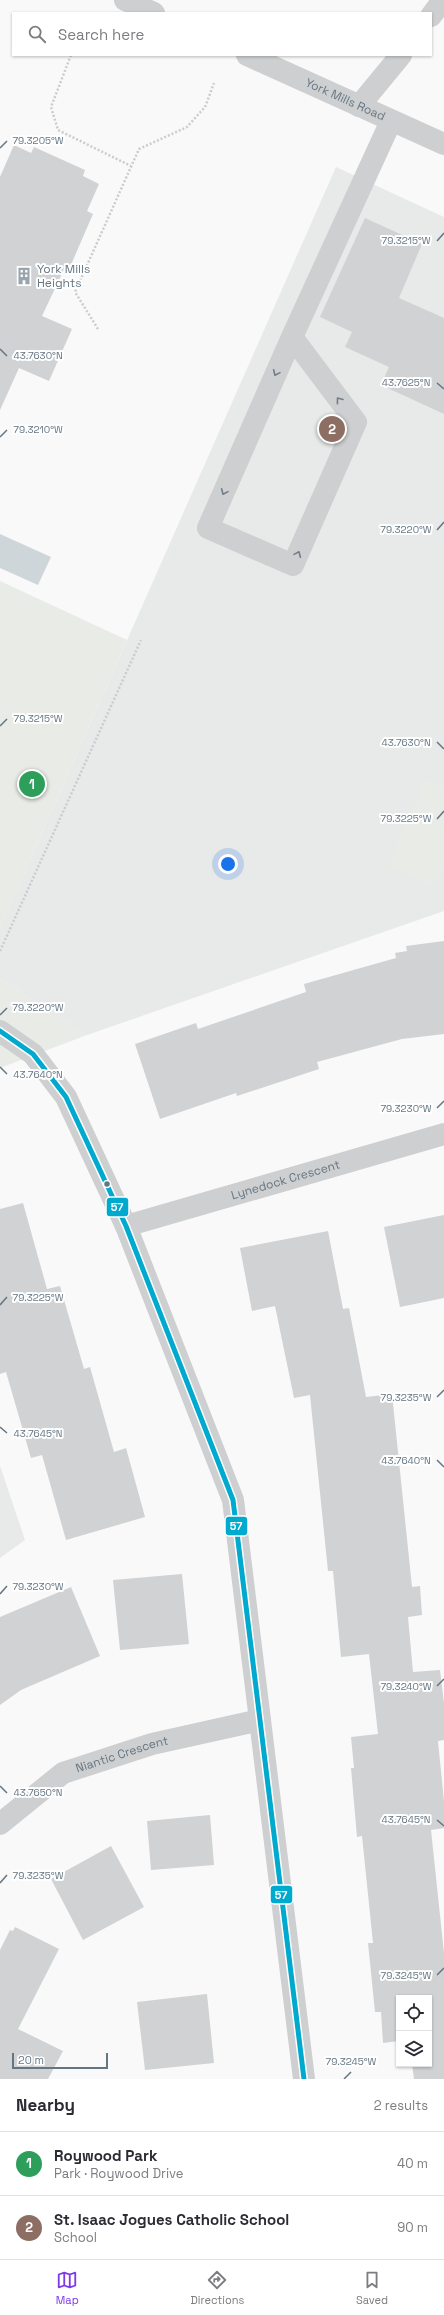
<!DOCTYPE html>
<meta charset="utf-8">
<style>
body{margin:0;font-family:"Space Grotesk",sans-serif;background:#f2f2f3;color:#2b2b33}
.controls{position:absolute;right:12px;bottom:12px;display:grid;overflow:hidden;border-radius:0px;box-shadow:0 1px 3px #0004}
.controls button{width:36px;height:36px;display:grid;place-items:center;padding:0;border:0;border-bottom:1px solid #e1e1e2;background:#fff;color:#2b2b33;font:20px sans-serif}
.scale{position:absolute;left:12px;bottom:10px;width:96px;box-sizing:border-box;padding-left:4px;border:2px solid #657683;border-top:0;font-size:11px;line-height:14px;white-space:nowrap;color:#657683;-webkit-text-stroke:3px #fff;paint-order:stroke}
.you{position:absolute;left:228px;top:864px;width:14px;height:14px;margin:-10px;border:3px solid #fff;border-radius:50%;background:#1a73e8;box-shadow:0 0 0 6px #1a73e833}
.badge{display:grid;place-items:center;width:26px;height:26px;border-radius:50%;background:#7c3aed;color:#fff;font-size:13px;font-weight:700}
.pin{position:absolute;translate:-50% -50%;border:2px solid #fff;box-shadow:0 1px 4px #0006}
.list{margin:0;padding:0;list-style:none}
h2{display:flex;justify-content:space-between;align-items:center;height:52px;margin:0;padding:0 16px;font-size:17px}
h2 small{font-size:13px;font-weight:400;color:#7c7c81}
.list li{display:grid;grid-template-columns:26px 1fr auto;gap:12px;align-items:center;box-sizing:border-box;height:64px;padding:0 16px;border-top:1px solid #e1e1e2}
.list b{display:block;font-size:15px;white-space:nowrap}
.list p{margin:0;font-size:13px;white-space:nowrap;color:#7c7c81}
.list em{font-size:13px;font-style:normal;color:#7c7c81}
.icon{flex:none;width:22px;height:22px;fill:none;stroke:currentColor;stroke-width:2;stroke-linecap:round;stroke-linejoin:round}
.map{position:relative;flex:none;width:444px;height:2079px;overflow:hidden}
.search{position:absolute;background:#fff;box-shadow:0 1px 3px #0004;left:12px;right:12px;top:12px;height:44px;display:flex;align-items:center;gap:10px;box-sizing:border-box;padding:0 14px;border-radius:0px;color:#7c7c81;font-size:15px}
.sheet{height:180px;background:#fff}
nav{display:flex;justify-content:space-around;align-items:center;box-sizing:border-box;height:56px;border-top:1px solid #e1e1e2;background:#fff;font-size:11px;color:#7c7c81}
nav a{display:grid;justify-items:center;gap:2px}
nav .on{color:#7c3aed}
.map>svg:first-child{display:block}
</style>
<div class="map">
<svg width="444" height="2079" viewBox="0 0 444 2079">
<rect width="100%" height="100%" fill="#f9f9f9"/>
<g fill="#e8e9e9">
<path d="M336 167 444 217V911L87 1035 0 978V928Z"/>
<path d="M0 1466 25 1540 0 1558Z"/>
</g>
<g fill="#e8ebe6">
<path d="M0 581 127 640 0 928Z"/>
<path d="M424 780 444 788V864L435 886 388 867Z"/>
<path d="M0 978 87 1035 0 1068Z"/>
</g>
<path fill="#ced6d9" d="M0 534 51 557 38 585 0 568Z"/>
<g fill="#d0d2d3">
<path d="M14 145 31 153 34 147 85 170 83 176 99 184 87 211 93 214 70 267 66 265 42 316 72 329 49 381 19 368 0 410V177Z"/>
<path d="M365 218 422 244 399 298 444 318V414L381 385 389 367 345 347 352 332 320 317Z"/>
<path d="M444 941V1034L402 1039 317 1062 319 1069 237 1096 236 1093 160 1119 135 1044 196 1023 198 1029 306 992 304 984 396 958 395 953 407 951 406 946Z"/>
<path d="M23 1203 47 1289 60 1286 84 1369 90 1367 114 1452 126 1448 145 1517 66 1540 42 1455 31 1458 6 1372 0 1374V1209Z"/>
<path d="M444 1215V1298L400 1307 384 1227Z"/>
<path d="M328 1231 343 1309 349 1308 366 1397 392 1394 412 1587 420 1586 422 1615 408 1617 413 1672 440 1670 444 1703V1740L438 1741 444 1801V1828L431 1830 444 1953V2079H414L412 2064H429V1998H399V2041L383 2043 381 2012H375L368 1943H373L362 1836 357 1837 351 1768H354L351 1737 378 1734 369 1654 341 1657 333 1571H328L310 1395 294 1398 275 1306 252 1311 240 1248Z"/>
<path d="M182 1574 189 1644 120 1650 113 1580Z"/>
<path d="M71 1587 100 1656 21 1690 0 1705V1617Z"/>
<path d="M210 1815 214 1865 151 1870 147 1821Z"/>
<path d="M111 1846 144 1907 83 1940 51 1879Z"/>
<path d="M15 1927 59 1949 18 2029 63 2051 48 2079H0V1950L10 1930 13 1931Z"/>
<path d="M207 1994 214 2063 145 2070 137 2002Z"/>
</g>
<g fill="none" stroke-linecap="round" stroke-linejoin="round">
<g stroke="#cbcccd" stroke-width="2.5" stroke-dasharray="2 2" stroke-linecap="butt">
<path d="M71 55 51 107 58 130 131 166"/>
<path d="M98 329 75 292 139 149 187 127 205 107 214 83"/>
<path d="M0 951 141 640"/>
</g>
<g stroke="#cecfd0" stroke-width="22">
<path d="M125 0 154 13"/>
<path d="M431 16 443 0"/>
<path id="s1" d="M247 55 444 144"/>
<path d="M359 106 401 55"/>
<path d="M292 337 356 422 293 565 208 528 292 337 391 121"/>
<path d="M0 1031 33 1054 66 1097 126 1226 233 1500 304 2079"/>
<path id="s2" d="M126 1226 444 1134"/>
<path id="s3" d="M0 1824 63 1773 152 1744 260 1720"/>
</g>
<g stroke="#fff" stroke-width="8">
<path id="bus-1" d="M0 1031 33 1054 66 1097 126 1226 233 1500 304 2079"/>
</g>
<use href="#bus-1" stroke="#00a9ce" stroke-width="5"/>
</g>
<defs><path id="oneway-chevron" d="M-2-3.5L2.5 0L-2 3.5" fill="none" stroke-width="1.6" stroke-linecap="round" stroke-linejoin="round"/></defs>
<g stroke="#707f8b">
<use href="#oneway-chevron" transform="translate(276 373) rotate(114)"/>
<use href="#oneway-chevron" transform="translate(339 400) rotate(-127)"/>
<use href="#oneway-chevron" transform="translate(224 492) rotate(114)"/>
<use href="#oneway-chevron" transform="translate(298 554) rotate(-66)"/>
</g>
<path fill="none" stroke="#657683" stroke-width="1.5" d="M0 148 7 141M437 241 444 233M0 349 7 356M437 383 444 389M0 437 7 430M437 530 444 522M0 726 7 719M437 742 444 749M437 819 444 811M0 1015 7 1008M0 1067 7 1074M437 1108 444 1101M0 1305 7 1297M437 1397 444 1390M0 1427 7 1433M437 1460 444 1467M0 1594 7 1586M437 1686 444 1679M0 1786 7 1793M437 1820 444 1826M0 1883 7 1875M437 1975 444 1968M344 2079 351 2072"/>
<defs>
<g id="building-bare" transform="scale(1.38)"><path d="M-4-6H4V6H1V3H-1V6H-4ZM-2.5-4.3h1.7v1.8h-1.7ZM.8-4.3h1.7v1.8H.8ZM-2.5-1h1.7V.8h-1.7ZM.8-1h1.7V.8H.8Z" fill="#99a4ac" stroke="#fff" stroke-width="2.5" paint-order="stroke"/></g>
</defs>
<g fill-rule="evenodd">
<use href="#building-bare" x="24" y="276"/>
</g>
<circle fill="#657683" stroke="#fff" stroke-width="1.5" cx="107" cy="1184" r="3.5"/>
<g text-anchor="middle" stroke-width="4" stroke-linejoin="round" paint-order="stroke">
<g font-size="12" fill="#657683" stroke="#fff">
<text dy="4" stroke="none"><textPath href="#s1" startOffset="108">York Mills Road</textPath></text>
<text dy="4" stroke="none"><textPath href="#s2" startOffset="166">Lynedock Crescent</textPath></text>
<text dy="4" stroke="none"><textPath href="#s3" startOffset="143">Niantic Crescent</textPath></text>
</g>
<g font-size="12" fill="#657683" stroke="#fff" text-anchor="start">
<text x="37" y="273">York Mills<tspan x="37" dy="14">Heights</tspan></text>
</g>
</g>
<g font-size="10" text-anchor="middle" fill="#657683" stroke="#fff" stroke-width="4" stroke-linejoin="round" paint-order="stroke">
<text x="38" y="144">79.3205°W</text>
<text x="406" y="244">79.3215°W</text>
<text x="38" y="359">43.7630°N</text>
<text x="406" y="386">43.7625°N</text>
<text x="38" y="433">79.3210°W</text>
<text x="406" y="533">79.3220°W</text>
<text x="38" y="722">79.3215°W</text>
<text x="406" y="746">43.7630°N</text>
<text x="406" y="822">79.3225°W</text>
<text x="38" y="1011">79.3220°W</text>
<text x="38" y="1078">43.7640°N</text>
<text x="406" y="1112">79.3230°W</text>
<text x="38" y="1301">79.3225°W</text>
<text x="406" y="1401">79.3235°W</text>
<text x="38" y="1437">43.7645°N</text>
<text x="406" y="1464">43.7640°N</text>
<text x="38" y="1590">79.3230°W</text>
<text x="406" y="1690">79.3240°W</text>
<text x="38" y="1796">43.7650°N</text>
<text x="406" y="1823">43.7645°N</text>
<text x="38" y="1879">79.3235°W</text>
<text x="406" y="1979">79.3245°W</text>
<text x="351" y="2065">79.3245°W</text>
</g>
<g stroke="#fff" stroke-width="1.5">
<rect x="106" y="1197" width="23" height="20" rx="4" fill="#00a9ce"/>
<rect x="225" y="1516" width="23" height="20" rx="4" fill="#00a9ce"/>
<rect x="270" y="1885" width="23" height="19" rx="4" fill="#00a9ce"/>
</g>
<g font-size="11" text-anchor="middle" font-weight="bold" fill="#fff">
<text x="117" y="1211">57</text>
<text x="236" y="1530">57</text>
<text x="281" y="1899">57</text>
</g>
</svg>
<div class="controls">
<button><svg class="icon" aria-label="locate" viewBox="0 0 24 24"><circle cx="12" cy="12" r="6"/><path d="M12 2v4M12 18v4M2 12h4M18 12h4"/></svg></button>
<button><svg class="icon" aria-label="layers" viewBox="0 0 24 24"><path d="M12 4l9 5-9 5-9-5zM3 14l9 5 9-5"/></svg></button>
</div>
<div class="scale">20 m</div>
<div class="you"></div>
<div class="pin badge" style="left:32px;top:784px;background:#2e9e5b">1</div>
<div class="pin badge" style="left:332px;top:429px;background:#8d6e63">2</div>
<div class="search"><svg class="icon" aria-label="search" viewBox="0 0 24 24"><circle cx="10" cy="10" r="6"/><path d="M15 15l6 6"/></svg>Search here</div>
</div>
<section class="sheet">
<h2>Nearby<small>2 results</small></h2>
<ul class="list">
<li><span class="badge" style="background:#2e9e5b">1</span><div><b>Roywood Park</b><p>Park · Roywood Drive</p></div><em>40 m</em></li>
<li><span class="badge" style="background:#8d6e63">2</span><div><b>St. Isaac Jogues Catholic School</b><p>School</p></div><em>90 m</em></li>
</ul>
</section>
<nav>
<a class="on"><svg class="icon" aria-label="map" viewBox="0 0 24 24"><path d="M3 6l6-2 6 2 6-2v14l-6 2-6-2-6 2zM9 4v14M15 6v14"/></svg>Map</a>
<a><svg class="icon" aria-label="directions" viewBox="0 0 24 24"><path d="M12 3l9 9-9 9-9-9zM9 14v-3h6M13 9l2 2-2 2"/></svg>Directions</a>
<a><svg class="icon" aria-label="saved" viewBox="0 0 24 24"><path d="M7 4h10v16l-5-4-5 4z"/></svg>Saved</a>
</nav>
